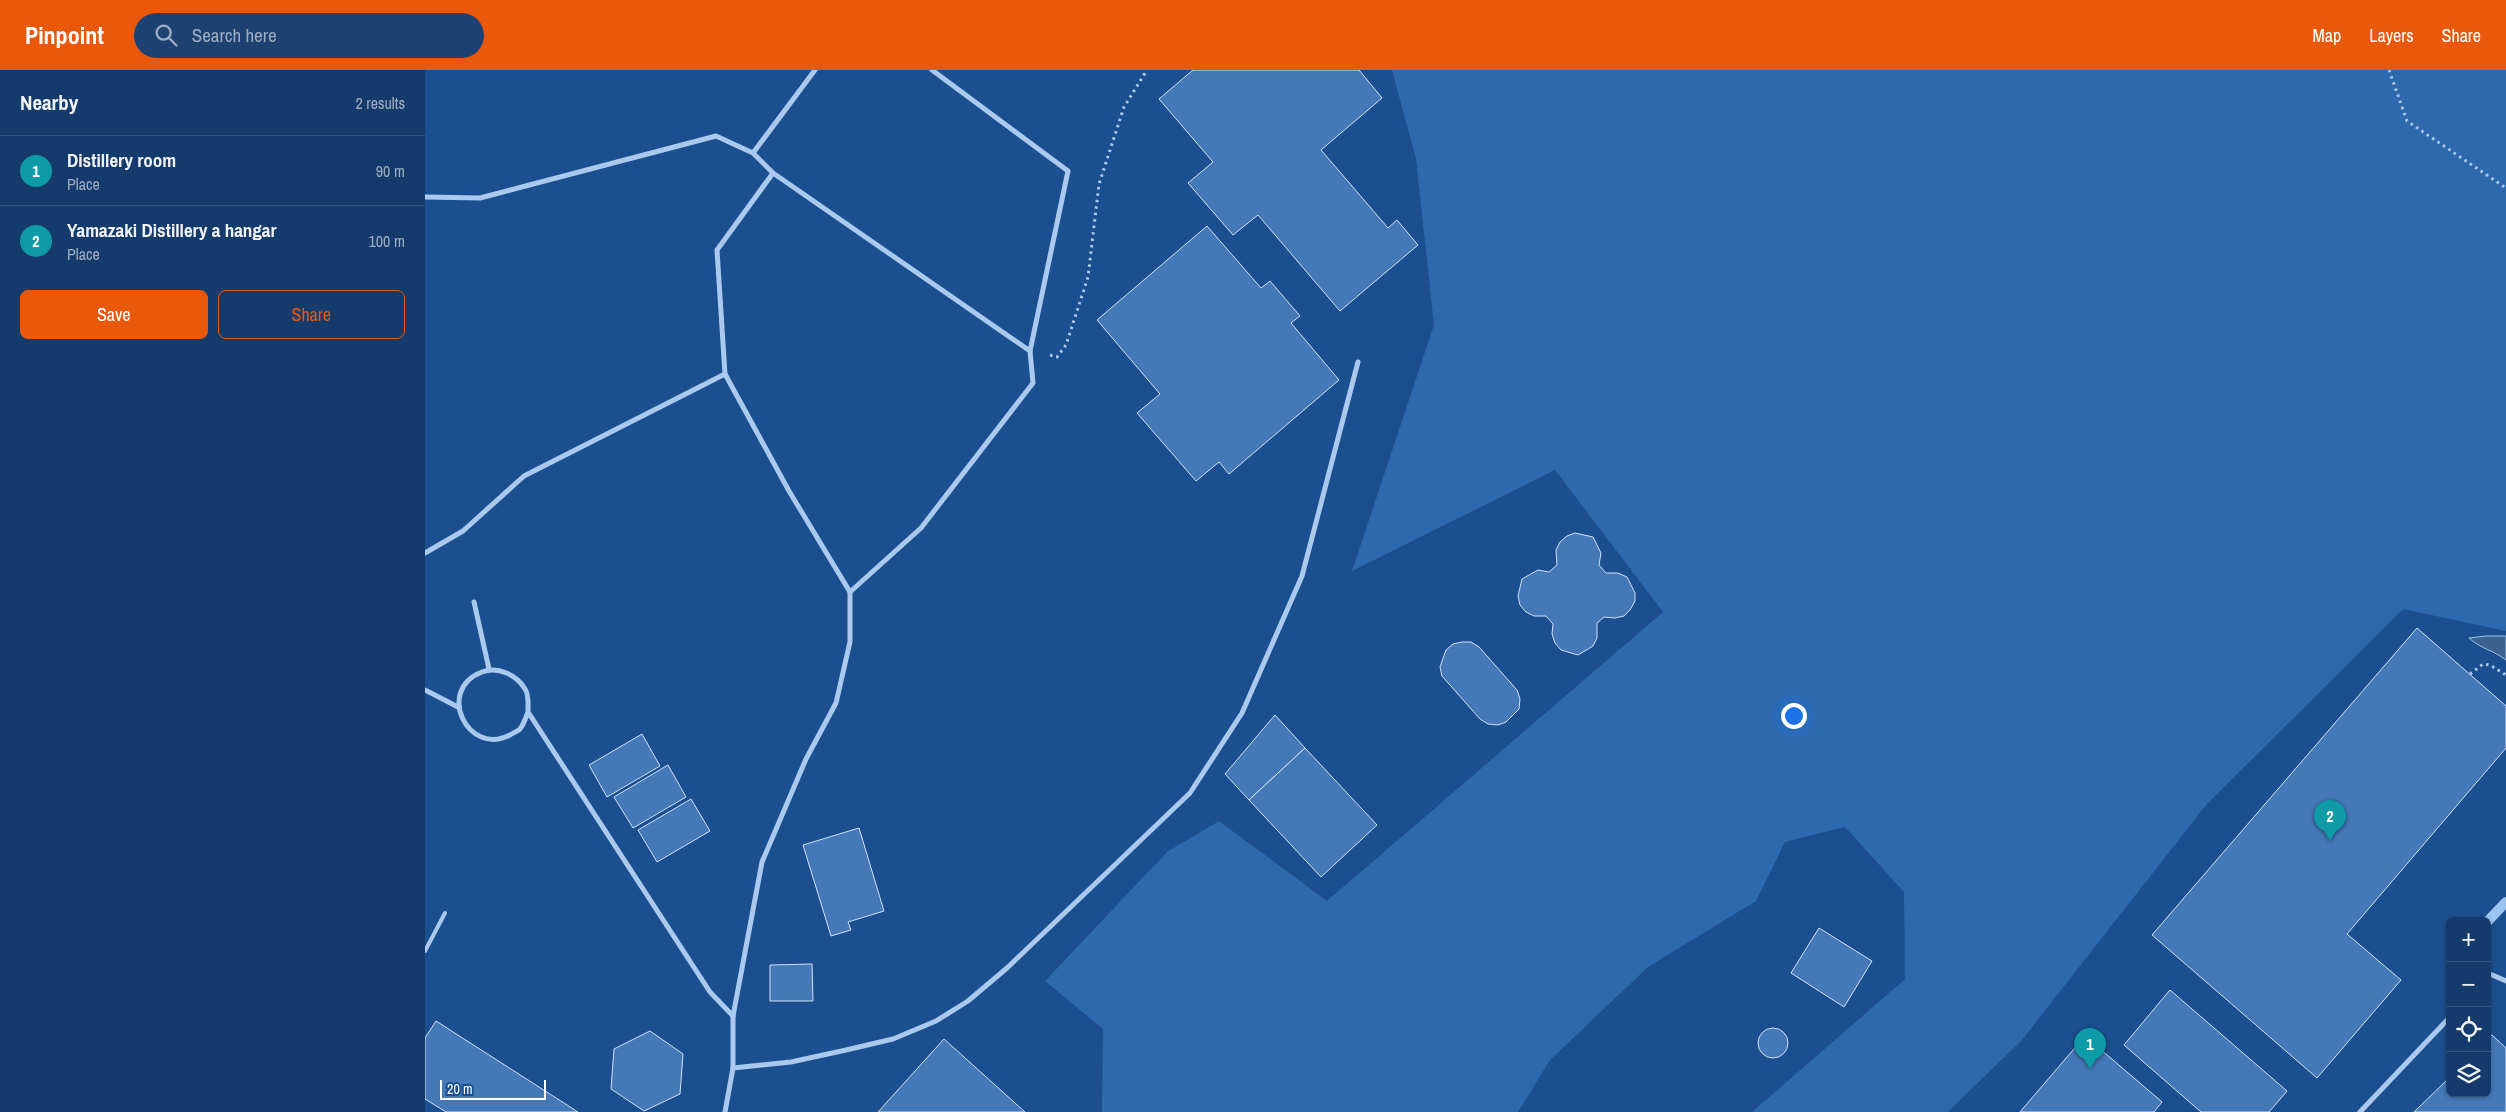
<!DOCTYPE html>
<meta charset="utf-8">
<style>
body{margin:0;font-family:"Archivo Narrow",sans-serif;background:#1d4271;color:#f1f3f6}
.controls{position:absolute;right:15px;bottom:15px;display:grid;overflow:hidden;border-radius:8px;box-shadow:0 1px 4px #0004}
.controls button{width:45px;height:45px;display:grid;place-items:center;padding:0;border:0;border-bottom:1px solid #33557e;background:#143b6b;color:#f1f3f6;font:25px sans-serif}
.scale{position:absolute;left:15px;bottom:12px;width:106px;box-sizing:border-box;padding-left:5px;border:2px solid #fff;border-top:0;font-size:14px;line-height:18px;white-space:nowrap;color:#fff;-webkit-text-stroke:4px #1b4f8f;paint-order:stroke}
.you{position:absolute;left:1368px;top:645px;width:18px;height:18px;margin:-12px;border:4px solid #fff;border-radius:50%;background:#1a73e8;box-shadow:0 0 0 8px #1a73e833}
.badge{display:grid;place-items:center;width:32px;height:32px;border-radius:50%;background:#ea580c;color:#fff;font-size:16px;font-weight:700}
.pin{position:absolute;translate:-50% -41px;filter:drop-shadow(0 1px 2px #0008)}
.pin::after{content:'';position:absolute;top:26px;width:18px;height:15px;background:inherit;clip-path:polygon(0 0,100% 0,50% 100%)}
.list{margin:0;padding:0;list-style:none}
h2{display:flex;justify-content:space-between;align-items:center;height:65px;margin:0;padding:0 20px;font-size:21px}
h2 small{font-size:16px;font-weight:400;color:#9dadc1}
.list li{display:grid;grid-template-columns:32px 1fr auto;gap:15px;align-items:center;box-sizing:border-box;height:70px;padding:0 20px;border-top:1px solid #33557e}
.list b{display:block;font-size:19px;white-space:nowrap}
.list p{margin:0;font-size:16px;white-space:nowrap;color:#9dadc1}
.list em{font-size:16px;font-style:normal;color:#9dadc1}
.actions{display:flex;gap:10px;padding:15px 20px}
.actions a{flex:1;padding:11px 0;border:1px solid #ea580c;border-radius:8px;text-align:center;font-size:18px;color:#ea580c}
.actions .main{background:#ea580c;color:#fff}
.icon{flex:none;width:28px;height:28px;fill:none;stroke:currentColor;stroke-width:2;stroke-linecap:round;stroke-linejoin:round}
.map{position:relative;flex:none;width:2081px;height:1042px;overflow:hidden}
header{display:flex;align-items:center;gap:30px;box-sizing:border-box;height:70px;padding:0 25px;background:#ea580c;color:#fff}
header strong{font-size:24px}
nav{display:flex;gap:28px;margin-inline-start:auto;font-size:18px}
.search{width:350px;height:45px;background:#1d4271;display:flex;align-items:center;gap:12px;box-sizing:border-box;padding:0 18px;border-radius:28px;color:#9dadc1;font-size:19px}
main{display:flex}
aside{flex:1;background:#143b6b}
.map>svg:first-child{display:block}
</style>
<header>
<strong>Pinpoint</strong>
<div class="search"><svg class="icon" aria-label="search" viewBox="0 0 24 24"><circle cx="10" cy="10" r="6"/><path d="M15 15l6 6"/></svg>Search here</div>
<nav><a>Map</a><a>Layers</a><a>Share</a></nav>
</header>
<main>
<aside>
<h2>Nearby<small>2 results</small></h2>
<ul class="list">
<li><span class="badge" style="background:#0f9aa8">1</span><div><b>Distillery room</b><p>Place</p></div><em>90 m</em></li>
<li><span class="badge" style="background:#0f9aa8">2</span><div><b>Yamazaki Distillery a hangar</b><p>Place</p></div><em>100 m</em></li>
</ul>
<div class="actions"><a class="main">Save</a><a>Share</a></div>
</aside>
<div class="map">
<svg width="2081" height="1042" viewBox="0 0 2081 1042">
<rect width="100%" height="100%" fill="#1b4f8f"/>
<path fill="#2e69ad" d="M967 0H2081V561L1978 539 1782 734 1596 971 1523 1042H1327L1480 909 1479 822 1420 757 1360 772 1331 831 1223 897 1125 990 1093 1042H677L678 959 620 911 742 782 794 751 902 831 1238 542 1130 400 927 501 1009 255 991 89Z"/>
<path fill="#3c6290" stroke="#9cc4f0" d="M2061 566H2081V590C2068 580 2056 579 2044 568Z"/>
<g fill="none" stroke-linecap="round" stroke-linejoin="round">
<path stroke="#9cc4f0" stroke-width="10" d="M2062 852 2081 832"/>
</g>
<g fill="#4478b7" stroke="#cfe3fa">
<path d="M768 0H934L957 28 896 80 963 158 972 150 993 175 915 241 833 145 808 165 763 113 788 92 734 29Z"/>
<path d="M782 156 836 218 845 211 875 246 866 253 914 310 804 404 794 392 771 411 712 343 735 324 672 250Z"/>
<path d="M1150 463 1168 467 1176 483 1174 495 1181 503H1193L1202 507 1210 523V531L1205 540 1199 546 1190 548 1179 547 1172 553V568L1168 576 1153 585 1136 580 1130 573 1127 564 1128 554 1121 546H1109L1101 542 1095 535 1093 526 1097 509 1113 500 1124 502 1132 495 1131 480 1135 472 1142 466Z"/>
<path d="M1992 558 2081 636V678L1922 864 1976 910 1892 1008 1727 865Z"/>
<path d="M1037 572H1046L1054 577 1092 620 1095 629 1094 639 1081 652 1073 655 1063 654 1055 649 1017 606 1015 597 1021 580 1028 574Z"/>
<path d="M850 645 880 678 824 730 800 704Z"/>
<path d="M217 664 235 696 182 727 164 695Z"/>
<path d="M880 678 952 755 896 807 824 730Z"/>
<path d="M243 695 261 727 208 758 189 727Z"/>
<path d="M266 729 285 761 232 792 213 760Z"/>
<path d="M434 758 459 841 423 852 426 860 406 866 378 775Z"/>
<path d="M1394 858 1447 891 1419 937 1366 903Z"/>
<path d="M387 894 388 931H345V895Z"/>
<path d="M1745 920 1862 1021 1844 1042H1776L1699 975Z"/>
<path d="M11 951 153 1042H21L0 1029V968Z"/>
<circle cx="1348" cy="973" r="15"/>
<path d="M225 961 258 984 255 1024 219 1041 186 1019 189 979Z"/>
<path d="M2067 965 2081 978V1042H1989L2025 1007V1023H2062V970Z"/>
<path d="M1660 966 1737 1032 1729 1042H1595Z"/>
<path d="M519 969 600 1042H453Z"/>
</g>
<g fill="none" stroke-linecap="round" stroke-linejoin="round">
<g stroke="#a9c9ee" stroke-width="3" stroke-dasharray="2.5 4" stroke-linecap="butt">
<path d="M1964 0 1982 51 2081 118"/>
<path d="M625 285 632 287 641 275 663 207 674 114 699 37 722 0"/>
<path d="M2045 604 2058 594 2065 595 2081 605"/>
</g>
<path stroke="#a9c9ee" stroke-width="4" d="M0 881 20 843"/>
<g stroke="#a9c9ee" stroke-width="5">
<path d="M328 83 390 0"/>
<path d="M348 103 605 281"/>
<path d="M0 127 55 128 291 66 328 83 348 103 292 180 300 304"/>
<path d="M0 483 38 461 99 406 300 304 364 421 425 522V572L411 633 381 689 337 792 308 946V998L300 1042"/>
<path d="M425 522 496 458 608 313 605 281 643 101 507 0"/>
<path d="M49 532 64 599"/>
<path d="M0 620 33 637"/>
<path d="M103 642C101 647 99 654 95 659 93 661 88 663 85 665 43 687 10 620 57 602 73 596 92 605 100 619 104 624 103 635 103 642L285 922 308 946"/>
<path d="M2062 906 2065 904 2081 911"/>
<path d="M308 998 366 992 421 980 468 969 511 951 543 931 582 898 765 723 817 643 877 506 933 292"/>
<path d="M1935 1042 2025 947"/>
</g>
</g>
</svg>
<div class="controls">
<button>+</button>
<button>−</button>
<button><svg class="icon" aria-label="locate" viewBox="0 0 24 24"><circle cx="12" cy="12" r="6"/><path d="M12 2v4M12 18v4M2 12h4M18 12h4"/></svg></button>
<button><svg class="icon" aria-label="layers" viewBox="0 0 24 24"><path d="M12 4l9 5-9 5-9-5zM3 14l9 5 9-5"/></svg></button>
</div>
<div class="scale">20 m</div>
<div class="you"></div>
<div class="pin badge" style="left:1665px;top:999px;background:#0f9aa8">1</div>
<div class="pin badge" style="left:1905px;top:771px;background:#0f9aa8">2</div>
</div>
</main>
